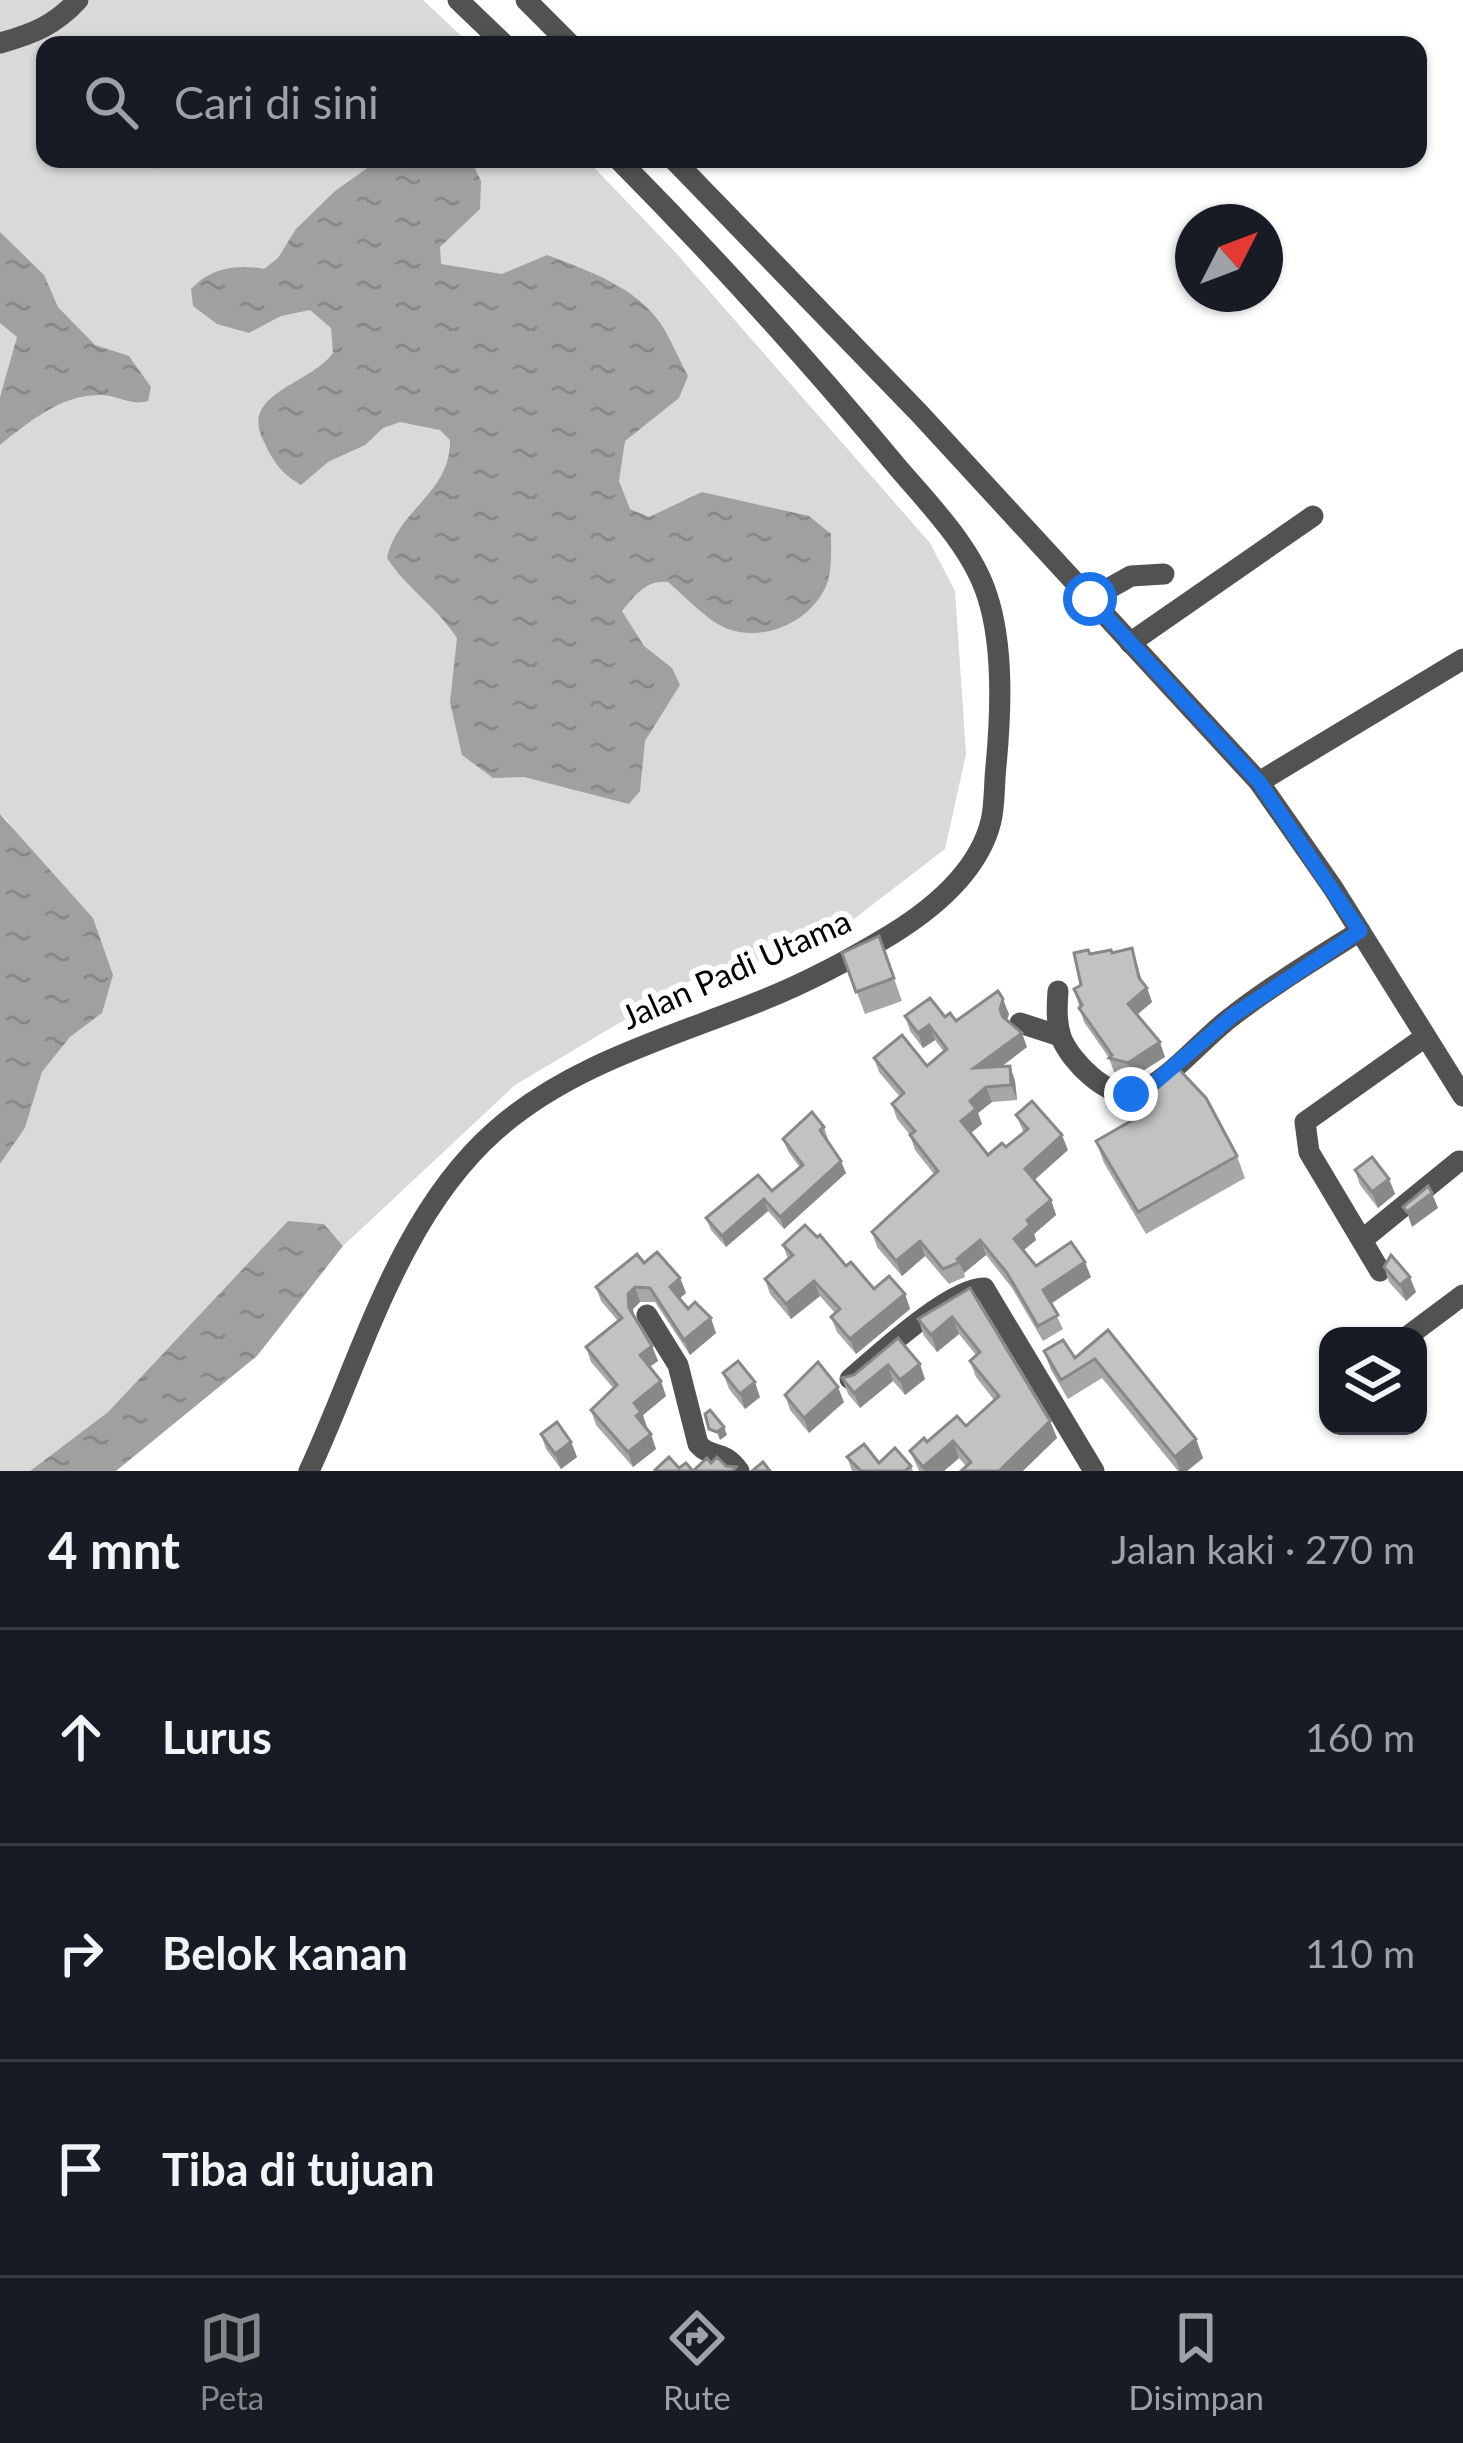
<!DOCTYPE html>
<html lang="id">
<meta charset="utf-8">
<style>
body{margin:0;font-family:Lato,sans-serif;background:#242831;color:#f1f3f6}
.controls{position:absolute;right:36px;bottom:36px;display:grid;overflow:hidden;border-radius:24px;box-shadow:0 3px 9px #0004}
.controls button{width:108px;height:108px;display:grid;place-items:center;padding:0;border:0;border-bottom:3px solid #363941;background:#171b24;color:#f1f3f6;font:60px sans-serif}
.compass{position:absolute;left:1175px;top:204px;width:108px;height:108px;border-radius:50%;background:#171b24;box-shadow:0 3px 9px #0004;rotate:48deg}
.stop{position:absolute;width:36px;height:36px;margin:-27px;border:9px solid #1a73e8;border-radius:50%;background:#fff}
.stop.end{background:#1a73e8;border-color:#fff;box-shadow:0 3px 12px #0008}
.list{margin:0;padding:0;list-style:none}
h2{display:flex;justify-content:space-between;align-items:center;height:156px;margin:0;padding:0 48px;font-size:51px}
h2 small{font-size:39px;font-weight:400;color:#9ea1a6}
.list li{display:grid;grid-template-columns:78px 1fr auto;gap:36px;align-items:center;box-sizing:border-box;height:216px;padding:0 48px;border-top:3px solid #363941}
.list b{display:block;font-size:45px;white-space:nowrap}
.list em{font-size:39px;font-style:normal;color:#9ea1a6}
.icon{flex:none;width:66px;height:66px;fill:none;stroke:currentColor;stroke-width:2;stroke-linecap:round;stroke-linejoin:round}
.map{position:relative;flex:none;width:1463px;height:1471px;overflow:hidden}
.search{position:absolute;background:#171b24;box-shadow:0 3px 9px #0004;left:36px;right:36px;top:36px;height:132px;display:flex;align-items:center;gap:30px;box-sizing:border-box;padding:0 42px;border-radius:24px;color:#9ea1a6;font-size:45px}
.sheet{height:804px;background:#171b24}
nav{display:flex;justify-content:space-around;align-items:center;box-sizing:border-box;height:168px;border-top:3px solid #363941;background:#171b24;font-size:33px;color:#9ea1a6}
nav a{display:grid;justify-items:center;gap:6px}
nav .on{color:#858687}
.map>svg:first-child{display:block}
</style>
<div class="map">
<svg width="1463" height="1471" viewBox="0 0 1463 1471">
<defs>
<pattern id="water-ripples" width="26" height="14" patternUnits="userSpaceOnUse" patternTransform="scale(3)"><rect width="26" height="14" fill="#a0a0a0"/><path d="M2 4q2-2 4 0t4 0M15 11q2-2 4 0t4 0" fill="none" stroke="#888"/></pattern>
</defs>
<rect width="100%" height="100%" fill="#fff"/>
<path fill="#d9d9d9" d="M0 0H423L471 45H45V159H586L676 253 930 543 955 591 966 754 945 849 820 945 695 978 515 1085 343 1246 324 1224 288 1222 108 1412 30 1471H0V1164L25 1128 42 1072 70 1037 102 1013 8 821 0 814Z"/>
<g fill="url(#water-ripples)">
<path d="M372 159 472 162 481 181 480 209 440 247 441 264 502 274 547 255C587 270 636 287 661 324 671 340 679 359 688 376L679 398 625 441 619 481 630 509 649 517 702 492 809 516 831 534C831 549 832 566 828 581 815 619 767 643 728 629 707 621 685 596 668 582 647 579 635 595 622 611L644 646 672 668 680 685 645 741 640 791 629 804 524 777 493 778 462 755 450 702 457 638C436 606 407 589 387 558 397 510 451 493 450 440L440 430 400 422 383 428 365 445 328 462 301 485C281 473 274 463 264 442 238 393 310 385 333 353L331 328 310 310 281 316 249 333 217 324 193 306 191 289C211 268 236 264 264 269L278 258 296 229 335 191 366 169Z"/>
<path d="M0 232 44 275 58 307 95 345 129 356 151 387 148 401C130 406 120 396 102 395 62 394 30 421 0 445V397L17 337 0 323Z"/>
<path d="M0 814 93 918 113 975 102 1013 70 1037 42 1072 25 1128 0 1164Z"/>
<path d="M288 1221 324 1224 343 1246 257 1356 116 1471H30L108 1412Z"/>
</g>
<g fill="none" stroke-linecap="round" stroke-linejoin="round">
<g stroke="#525252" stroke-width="21">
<path d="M458 0 505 45"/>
<path d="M526 0 571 45"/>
<path d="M0 43C33 34 55 25 78 0"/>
<path d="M673 159 919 413 1259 782 1333 888 1463 1096"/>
<path d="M1090 599 1131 576 1164 574"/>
<path d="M1130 643 1313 516"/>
<path d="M1259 782 1463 659"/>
<path d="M1058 991C1057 1006 1056 1022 1061 1037 1070 1061 1109 1101 1137 1092 1167 1083 1203 1038 1230 1018 1271 986 1316 959 1360 931"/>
<path d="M1020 1023 1060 1036"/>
<path d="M1362 1240 1459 1161"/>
<path d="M1380 1271 1309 1152 1305 1122 1425 1037"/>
<path d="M647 1315 678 1365 698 1444C712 1460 723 1448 739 1471"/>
<path d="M1408 1336 1463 1295"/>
<path d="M850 1379C877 1356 950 1288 984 1288L1094 1471"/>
<path d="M309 1471C362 1357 398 1217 495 1131 570 1064 672 1037 763 1000 808 982 851 959 892 934 934 908 979 870 991 821 995 804 994 784 996 766 1001 713 1004 646 987 595 972 548 930 505 899 469 810 362 716 258 618 159"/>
</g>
</g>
<g fill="#a7a7a7">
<path d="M879 936 902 1001 865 1014 842 953Z"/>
<path d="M1132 948 1142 981 1147 988 1152 1002 1137 1015 1165 1057 1133 1077 1114 1072 1109 1058 1084 1022 1074 989 1081 985 1090 954 1112 953Z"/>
<path d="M1009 1014 1007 1020 1027 1047 1002 1066H1010L1015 1081 1017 1100 992 1102 978 1113 982 1124 971 1133 988 1155 1006 1147 1024 1133 1016 1115 1068 1150 1034 1180 1051 1200 1056 1215 1034 1234 1036 1240 1023 1250 1036 1266 1091 1277 1051 1304 1063 1329 1043 1341 1012 1288 986 1255 964 1273 965 1277 949 1284 925 1256 902 1276 877 1247 872 1232 934 1174 915 1150 910 1135 897 1119 892 1104 900 1097 879 1072 874 1058 927 1066 944 1052 935 1040 923 1048 910 1031 905 1016 945 1017 956 1021Z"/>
<path d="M1134 1101 1237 1156 1245 1178 1146 1234 1104 1163 1096 1141 1139 1116Z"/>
<path d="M824 1127 828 1139 827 1140 846 1173 784 1229 768 1211 726 1247 711 1230 706 1218 772 1191 800 1168 788 1151 783 1139Z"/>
<path d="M1355 1170 1389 1179 1395 1194 1378 1208 1360 1185Z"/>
<path d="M783 1245 846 1266 874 1289 905 1294 910 1309 856 1354 837 1332 831 1317 835 1313 820 1296 791 1319 770 1294 765 1279 788 1259Z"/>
<path d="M644 1263 680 1278 686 1293 680 1298 716 1333 690 1355 655 1302H640L633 1309 634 1316 652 1346 658 1361 649 1367 666 1396 643 1415 646 1428 656 1449 633 1467 596 1425 591 1410 614 1389 591 1362 586 1347 618 1321 601 1301 596 1287Z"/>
<path d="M1384 1267 1416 1292 1406 1301 1389 1282Z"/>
<path d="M970 1288 1050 1421 1057 1438 966 1466 959 1458 944 1471H919L910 1451 966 1426 994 1400 976 1377 970 1361 976 1355 959 1334 937 1352 924 1336 918 1319Z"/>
<path d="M1108 1330 1203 1458 1187 1471H1178L1102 1378 1068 1399 1051 1370 1044 1351 1075 1358Z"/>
<path d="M898 1338 925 1379 905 1395 893 1381 860 1408 848 1394 842 1378 854 1375Z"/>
<path d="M723 1373 760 1397 745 1409 729 1389Z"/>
<path d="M785 1395 844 1402 809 1433 790 1410Z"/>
<path d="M541 1434 571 1442 577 1457 561 1469 546 1449Z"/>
<path d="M847 1457 911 1466 913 1471H852Z"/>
</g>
<g fill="#888">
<path d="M153 159H170L157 169Z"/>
<path d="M1132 948 1144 990 1147 988 1152 1002 1133 1018 1128 1004 1139 978Z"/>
<path d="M1003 999 1009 1014 1005 1025 1000 1010Z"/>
<path d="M929 1025 935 1040 923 1048 918 1033Z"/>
<path d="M1022 1033 1027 1047 980 1083 974 1068Z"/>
<path d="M1160 1042 1165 1057 1133 1077 1128 1063Z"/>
<path d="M1010 1066 1015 1081 1017 1100 1011 1085Z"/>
<path d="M986 1087 992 1102 978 1113 982 1124 967 1136 961 1121 970 1101Z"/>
<path d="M1062 1135 1068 1150 1030 1184 1025 1169Z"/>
<path d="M841 1161 846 1173 784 1229 780 1217Z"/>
<path d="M1389 1179 1395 1194 1378 1208 1372 1192Z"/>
<path d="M1432 1193 1438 1208 1412 1227 1407 1212Z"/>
<path d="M764 1199 768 1211 726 1247 722 1236Z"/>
<path d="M1051 1200 1056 1215 1034 1234 1036 1240 1019 1254 1014 1239 1027 1220Z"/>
<path d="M980 1240 986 1255 964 1273 957 1259Z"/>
<path d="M920 1241 925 1256 902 1276 896 1261Z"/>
<path d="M1085 1262 1091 1277 1048 1305 1043 1290Z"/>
<path d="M1410 1277 1416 1292 1406 1301 1400 1285Z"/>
<path d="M680 1278 686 1293 675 1302 670 1287Z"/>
<path d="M814 1281 820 1296 791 1319 786 1304Z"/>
<path d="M635 1287 640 1302 633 1309 634 1323 629 1308 628 1294Z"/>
<path d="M905 1294 910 1309 856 1354 850 1339Z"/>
<path d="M952 1317 959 1334 937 1352 931 1335Z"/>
<path d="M711 1318 716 1333 690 1355 684 1340Z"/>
<path d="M652 1346 658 1361 645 1370 640 1355Z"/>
<path d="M920 1364 925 1379 905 1395 900 1380Z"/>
<path d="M888 1365 893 1381 860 1408 854 1393Z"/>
<path d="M661 1381 666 1396 643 1415 647 1427 642 1431 634 1403Z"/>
<path d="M755 1382 760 1397 745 1409 740 1394Z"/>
<path d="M838 1387 844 1402 809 1433 804 1418Z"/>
<path d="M1050 1421 1057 1438 1023 1471H999Z"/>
<path d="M724 1427 727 1435 720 1440 717 1432Z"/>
<path d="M651 1434 656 1449 633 1467 628 1452Z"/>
<path d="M1196 1439 1203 1458 1187 1471H1180L1175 1457Z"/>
<path d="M953 1441 959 1458 944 1471H924L923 1467Z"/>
<path d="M571 1442 577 1457 561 1469 555 1454Z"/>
</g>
<g fill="#c2c2c2" stroke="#888" stroke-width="3">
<path d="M879 936 894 978 856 992 842 953Z"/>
<path d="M1132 948 1139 978 1147 988 1128 1004 1160 1042 1128 1063 1109 1058 1112 1055 1079 1008 1082 1005 1074 989 1081 985 1074 953 1088 950 1090 954 1111 950 1112 953Z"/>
<path d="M998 991 1003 999 1000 1010 1003 1017 1022 1033 974 1068 1010 1066 1011 1085 986 1087 970 1101 976 1109 961 1121 988 1155 1002 1143 1006 1147 1028 1129 1016 1115 1032 1101 1062 1135 1025 1169 1051 1200 1027 1220 1030 1225 1014 1239 1036 1266 1071 1242 1085 1262 1043 1290 1058 1315 1038 1326 1007 1273 980 1240 957 1259 960 1262 943 1269 920 1241 896 1261 872 1232 938 1171 910 1135 915 1131 892 1104 904 1093 874 1058 902 1035 927 1066 947 1049 929 1025 918 1033 905 1016 930 998 945 1017 950 1013 956 1021Z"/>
<path d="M1172 1062 1206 1098 1237 1156 1138 1212 1096 1141 1145 1113 1134 1101Z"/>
<path d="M812 1112 824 1127 820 1130 841 1161 780 1217 764 1199 722 1236 706 1218 758 1175 772 1191 803 1165 783 1139Z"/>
<path d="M1372 1157 1389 1179 1372 1192 1355 1170Z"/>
<path d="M1428 1186 1432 1193 1407 1212 1403 1207Z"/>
<path d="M805 1225 817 1237 820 1235 846 1266 851 1262 874 1289 889 1276 905 1294 850 1339 831 1317 840 1309 814 1281 786 1304 765 1279 793 1255 783 1245Z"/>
<path d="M657 1252 680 1278 670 1287 688 1309 695 1302 711 1318 684 1340 650 1288 635 1287 628 1294 629 1308 652 1346 640 1355 661 1381 634 1403 641 1412 636 1416 651 1434 628 1452 591 1410 617 1385 586 1347 622 1318 596 1287 637 1254 644 1263Z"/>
<path d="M1391 1255 1410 1277 1400 1285 1384 1267Z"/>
<path d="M970 1288 1050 1421 999 1471H961L971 1462 953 1441 923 1467 910 1451 924 1438 927 1442 957 1416 966 1426 999 1396 970 1361 980 1352 952 1317 931 1335 918 1319Z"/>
<path d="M1108 1330 1196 1439 1175 1457 1095 1359 1061 1380 1044 1351 1063 1340 1075 1358Z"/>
<path d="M898 1338 920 1364 900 1380 888 1365 854 1393 842 1378 854 1375Z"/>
<path d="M738 1361 755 1382 740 1394 723 1373Z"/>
<path d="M818 1362 838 1387 804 1418 785 1395Z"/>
<path d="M710 1410 724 1427 717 1432 709 1429 705 1414Z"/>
<path d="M557 1422 571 1442 555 1454 541 1434Z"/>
<path d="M864 1444 879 1463 895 1448 911 1466 905 1471H861L847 1457Z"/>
<path d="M669 1457 679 1468 686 1463 693 1471 707 1458 711 1463 717 1457 726 1466 736 1467 732 1471H656L655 1470Z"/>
<path d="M763 1462 770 1471H752Z"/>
</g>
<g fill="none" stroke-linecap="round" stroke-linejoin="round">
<path stroke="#1a73e8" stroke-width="15" d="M1090 599 1259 782 1360 931 1232 1016 1153 1084 1131 1094"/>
</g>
<g text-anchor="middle" stroke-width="12" stroke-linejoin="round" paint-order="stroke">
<g font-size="33" fill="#000" stroke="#fff">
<text transform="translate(736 969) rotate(-24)" y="12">Jalan Padi Utama</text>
</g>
</g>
</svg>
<div class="controls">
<button><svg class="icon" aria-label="layers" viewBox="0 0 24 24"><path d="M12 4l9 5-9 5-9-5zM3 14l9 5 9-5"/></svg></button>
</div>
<svg class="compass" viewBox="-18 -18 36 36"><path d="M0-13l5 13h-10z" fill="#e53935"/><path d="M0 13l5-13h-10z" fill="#9ea1a6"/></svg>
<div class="stop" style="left:1090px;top:599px"></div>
<div class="stop end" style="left:1131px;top:1094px"></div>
<div class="search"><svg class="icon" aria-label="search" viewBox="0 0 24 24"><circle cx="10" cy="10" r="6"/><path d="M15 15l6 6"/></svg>Cari di sini</div>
</div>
<section class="sheet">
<h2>4 mnt<small>Jalan kaki · 270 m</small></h2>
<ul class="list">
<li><svg class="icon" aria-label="ahead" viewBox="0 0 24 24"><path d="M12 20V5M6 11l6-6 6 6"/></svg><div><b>Lurus</b></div><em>160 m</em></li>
<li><svg class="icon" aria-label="right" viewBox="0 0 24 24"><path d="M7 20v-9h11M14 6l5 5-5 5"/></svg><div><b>Belok kanan</b></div><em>110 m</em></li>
<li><svg class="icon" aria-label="arrive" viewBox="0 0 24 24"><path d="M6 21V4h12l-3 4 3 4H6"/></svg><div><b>Tiba di tujuan</b></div></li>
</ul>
</section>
<nav>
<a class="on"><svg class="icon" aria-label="map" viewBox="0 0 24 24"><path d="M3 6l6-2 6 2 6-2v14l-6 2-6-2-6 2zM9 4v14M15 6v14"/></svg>Peta</a>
<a><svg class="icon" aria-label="directions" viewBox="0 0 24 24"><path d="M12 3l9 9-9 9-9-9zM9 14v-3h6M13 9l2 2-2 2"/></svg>Rute</a>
<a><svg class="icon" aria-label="saved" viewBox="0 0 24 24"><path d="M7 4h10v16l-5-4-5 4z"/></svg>Disimpan</a>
</nav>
